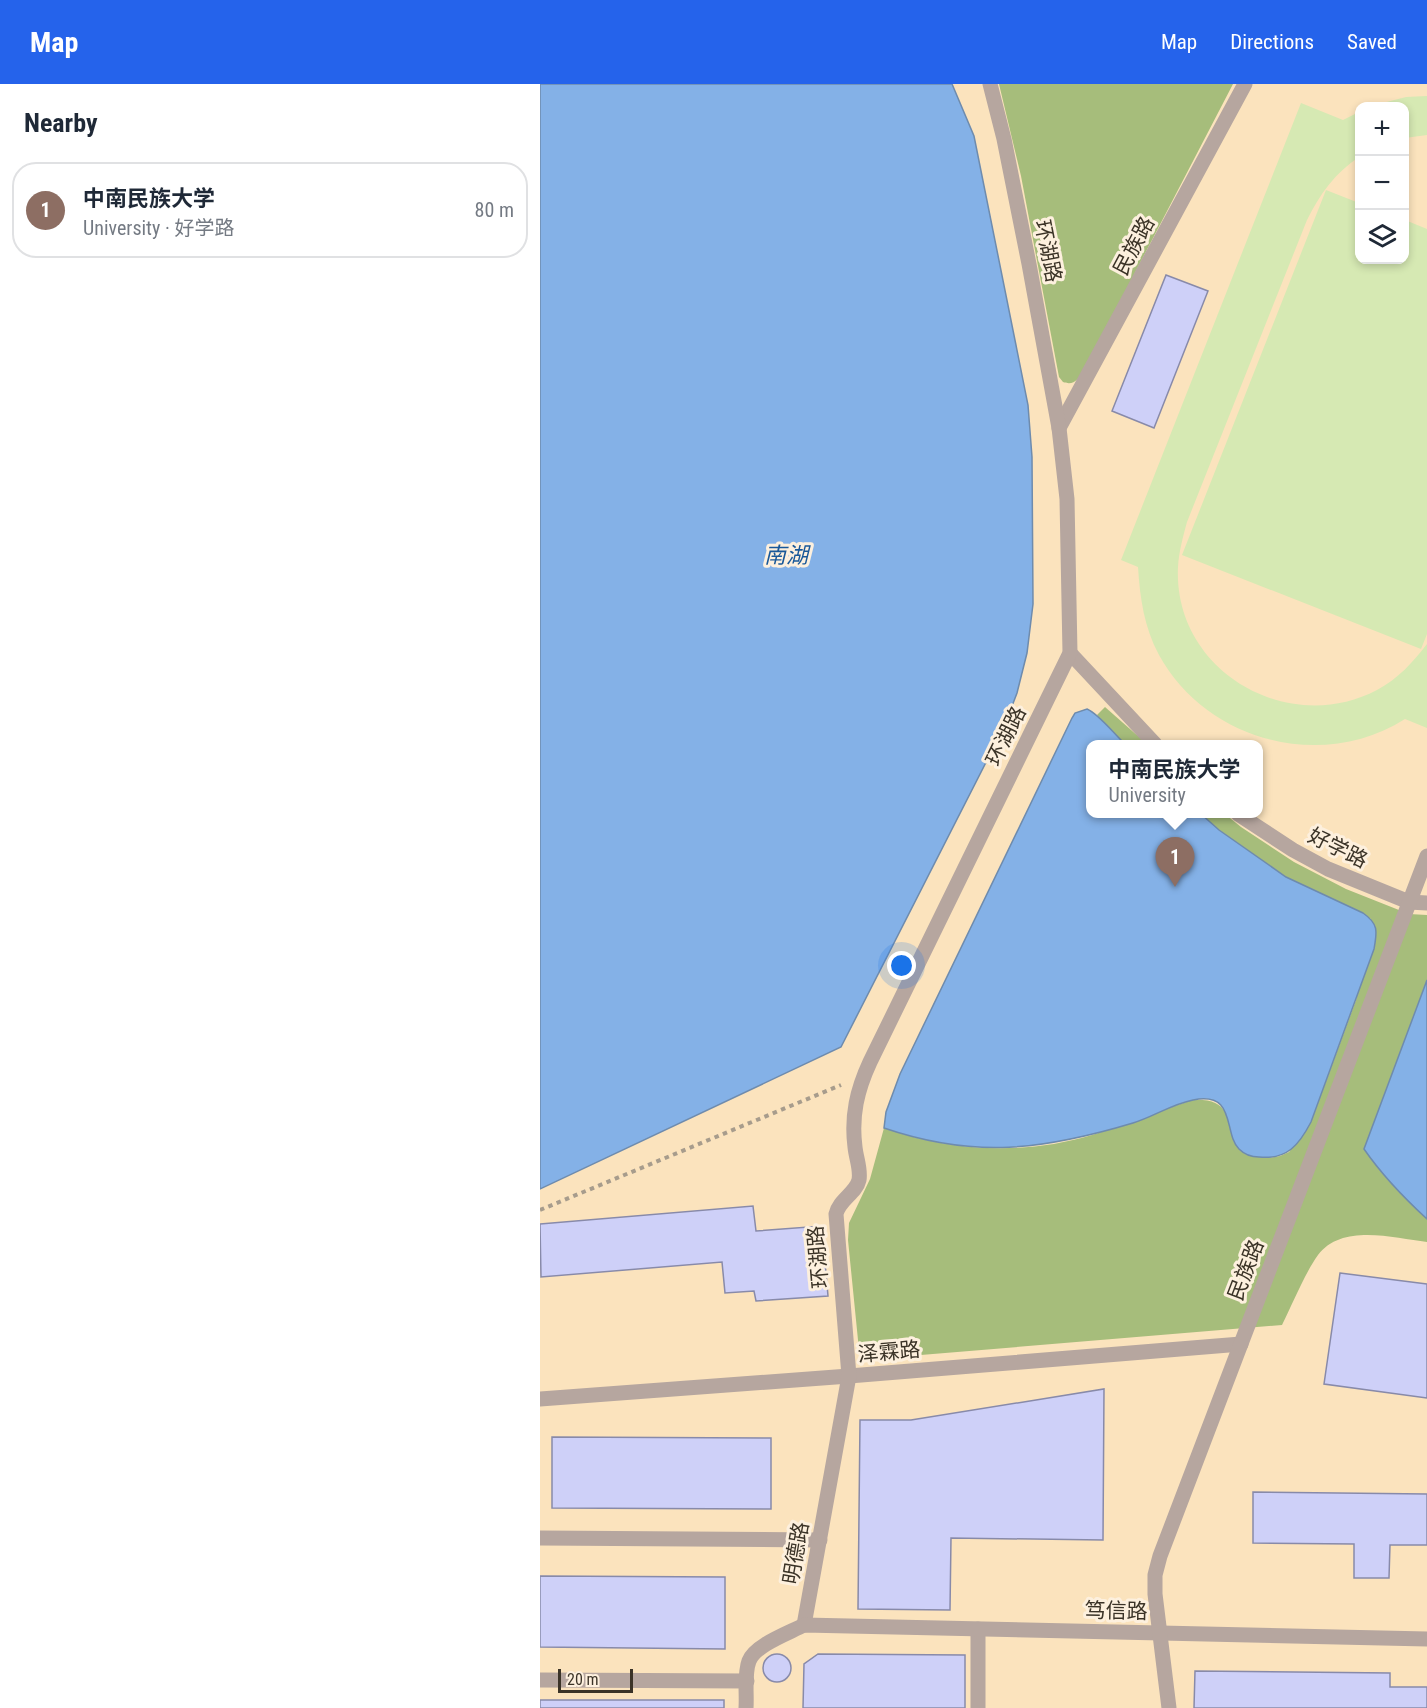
<!DOCTYPE html>
<meta charset="utf-8">
<style>
body{margin:0;font-family:"Roboto Condensed","Noto Sans SC",sans-serif;background:#f2f2f3;color:#1f2937}
.controls{position:absolute;right:18px;top:18px;display:grid;overflow:hidden;border-radius:12px;box-shadow:0 3px 9px #0003}
.controls button{width:54px;height:54px;display:grid;place-items:center;padding:0;border:0;border-bottom:2px solid #e0e1e3;background:#fff;color:#1f2937;font:30px sans-serif}
.scale{position:absolute;left:18px;bottom:15px;width:75px;box-sizing:border-box;padding-left:6px;border:3px solid #3b3327;border-top:0;font-size:16px;line-height:21px;white-space:nowrap;color:#3b3327;-webkit-text-stroke:4px #fdf0de;paint-order:stroke}
.you{position:absolute;left:362px;top:882px;width:21px;height:21px;margin:-15px;border:4px solid #fff;border-radius:50%;background:#1a73e8;box-shadow:0 0 0 9px #1a73e833}
.badge{display:grid;place-items:center;width:39px;height:39px;border-radius:50%;background:#2563eb;color:#fff;font-size:20px;font-weight:700}
.pin{position:absolute;translate:-50% -50px;filter:drop-shadow(0 2px 3px #0008)}
.pin::after{content:'';position:absolute;top:32px;width:21px;height:18px;background:inherit;clip-path:polygon(0 0,100% 0,50% 100%)}
.popup{position:absolute;left:546px;top:656px;width:177px;height:78px;box-sizing:border-box;display:grid;place-content:center;border-radius:12px;background:#fff;filter:drop-shadow(0 2px 4px #0005);font-size:20px;white-space:nowrap;color:#747a83}
.popup b{font-size:22px;color:#1f2937}
.popup::after{content:'';position:absolute;left:50%;top:100%;margin-left:-12px;border:12px solid transparent;border-top-color:#fff}
.list{margin:0;padding:0;list-style:none}
h2{display:flex;justify-content:space-between;align-items:center;height:78px;margin:0;padding:0 24px;font-size:26px}
h2 small{font-size:20px;font-weight:400;color:#747a83}
.list li{display:grid;grid-template-columns:39px 1fr auto;gap:18px;align-items:center;box-sizing:border-box;height:96px;margin:0 12px 12px;padding:0 12px;border:2px solid #e0e1e3;border-radius:24px}
.list b{display:block;font-size:22px;white-space:nowrap}
.list p{margin:0;font-size:20px;white-space:nowrap;color:#747a83}
.list em{font-size:20px;font-style:normal;color:#747a83}
.icon{flex:none;width:33px;height:33px;fill:none;stroke:currentColor;stroke-width:2;stroke-linecap:round;stroke-linejoin:round}
.map{position:relative;flex:none;width:887px;height:1624px;overflow:hidden}
header{display:flex;align-items:center;gap:36px;box-sizing:border-box;height:84px;padding:0 30px;background:#2563eb;color:#fff}
header strong{font-size:28px}
nav{display:flex;gap:33px;margin-inline-start:auto;font-size:21px}
main{display:flex}
aside{flex:1;background:#fff}
.map>svg:first-child{display:block}
</style>
<header>
<strong>Map</strong>
<nav><a>Map</a><a>Directions</a><a>Saved</a></nav>
</header>
<main>
<aside>
<h2>Nearby<small></small></h2>
<ul class="list">
<li><span class="badge" style="background:#8d6e63">1</span><div><b>中南民族大学</b><p>University · 好学路</p></div><em>80 m</em></li>
</ul>
</aside>
<div class="map">
<svg width="887" height="1624" viewBox="0 0 887 1624">
<rect width="100%" height="100%" fill="#fdf0de"/>
<path fill="#fbe3bd" fill-rule="evenodd" d="M412 0H887V1624H0V1105L301 963 464 643 477 609 493 520 492 373 488 321 434 52ZM820 22H864V176H820ZM551 660H719V730H551Z"/>
<g fill="#d6e9b3">
<path d="M887 12V51L865 54 864 22H831L866 13Z"/>
<path d="M761 19 803 36 819 28V73C795 89 780 110 767 136L647 438C643 453 639 467 638 483 633 587 748 653 837 606 858 595 873 578 887 560V644L865 635C782 688 666 657 619 571 604 543 600 514 598 483L581 476Z"/>
<path d="M786 106 819 119 820 176H864L865 136 887 145V550L881 565 642 471Z"/>
</g>
<g fill="#a6bd7b">
<path d="M459 0H693L544 287C538 295 534 302 523 298L519 293 481 92Z"/>
<path d="M565 623 607 660H585L569 646 557 631Z"/>
<path d="M661 730H685L701 743 754 778 806 805 869 830 887 831V896L824 1065C842 1091 863 1113 887 1135V1158C854 1154 802 1139 778 1171 765 1189 752 1221 742 1241L320 1276 308 1156 309 1139 330 1095 344 1044C411 1067 482 1072 552 1051 586 1041 619 1027 652 1016 688 1014 688 1032 696 1061L728 1074 740 1072 749 1068 771 1038 816 916 831 835 746 793 679 746Z"/>
</g>
<g fill="#84b1e7" stroke="#6e8bad" stroke-width="1.5">
<path d="M0 0H412L434 52 488 321 492 373 493 520 487 569 477 609 464 643 301 963 0 1105Z"/>
<path d="M547 625C559 630 575 651 585 660H551V730H661L679 746 746 793 823 829C839 840 837 848 834 865L771 1038C759 1061 747 1076 719 1073 712 1073 704 1070 699 1065 683 1049 697 1007 653 1016 632 1020 613 1033 593 1039 503 1066 435 1075 344 1044L346 1028 360 990 532 634 535 629Z"/>
<path d="M887 896V1135C863 1113 842 1091 824 1065Z"/>
</g>
<g fill="#ced0f8" stroke="#888aa9" stroke-width="1.5">
<path d="M626 191 668 207 614 344 572 327Z"/>
<path d="M213 1122 216 1147 282 1142 288 1212 216 1217 214 1207 185 1209 182 1178 1 1193 0 1140Z"/>
<path d="M800 1189 887 1200V1314L784 1300Z"/>
<path d="M564 1305 563 1456 411 1454 410 1526 318 1525 320 1336H371Z"/>
<path d="M12 1353 231 1354V1425L12 1424Z"/>
<path d="M713 1408 887 1410V1461H850L849 1494H814V1460L713 1459Z"/>
<path d="M0 1492 185 1493V1565L0 1563Z"/>
<path d="M278 1570 425 1571V1624H263L264 1580Z"/>
<circle cx="237" cy="1584" r="14"/>
<path d="M655 1587 850 1589V1603H887V1624H654Z"/>
<rect x="0" y="1616" width="184" height="8"/>
</g>
<g fill="none" stroke-linecap="round" stroke-linejoin="round">
<path stroke="#a79c8c" stroke-width="4" stroke-dasharray="4.5 4.5" stroke-linecap="butt" d="M0 1126 301 1001"/>
<g stroke="#b6a69f" stroke-width="15">
<path d="M0 1454 280 1456"/>
<path d="M0 1596 207 1597"/>
</g>
<g stroke="#b6a69f" stroke-width="15">
<path d="M519 344 705 0"/>
<path d="M530 569 615 660"/>
<path d="M698 730 753 766 788 785 869 818 887 819"/>
<path d="M0 1315 309 1292 701 1260"/>
<path d="M264 1541 309 1292 296 1130C299 1116 316 1109 319 1096 321 1085 316 1074 315 1063 311 1032 317 1006 330 978L530 569 527 415 519 344 489 180 464 55 450 0"/>
<path d="M438 1545V1624"/>
<path d="M206 1624C207 1610 204 1590 209 1577 215 1561 249 1549 264 1541L887 1555"/>
<path d="M629 1624 615 1510V1491L620 1472 887 772"/>
</g>
</g>
<g text-anchor="middle" stroke-width="6" stroke-linejoin="round" paint-order="stroke">
<g font-size="21" fill="#3b3327" stroke="#fdf0de">
<text transform="translate(594 162) rotate(-62)" y="7">民族路</text>
<text transform="translate(508 167) rotate(79)" y="7">环湖路</text>
<text transform="translate(466 652) rotate(-64)" y="7">环湖路</text>
<text transform="translate(798 764) rotate(26)" y="7">好学路</text>
<text transform="translate(278 1173) rotate(-95)" y="7">环湖路</text>
<text transform="translate(706 1186) rotate(-69)" y="7">民族路</text>
<text transform="translate(349 1268) rotate(-5)" y="7">泽霖路</text>
<text transform="translate(256 1469) rotate(-80)" y="7">明德路</text>
<text transform="translate(576 1527) rotate(1)" y="7">笃信路</text>
</g>
<g font-size="22" font-style="italic" fill="#195899" stroke="#fdf0de">
<text x="246" y="479">南湖</text>
</g>
</g>
</svg>
<div class="controls">
<button>+</button>
<button>−</button>
<button><svg class="icon" aria-label="layers" viewBox="0 0 24 24"><path d="M12 4l9 5-9 5-9-5zM3 14l9 5 9-5"/></svg></button>
</div>
<div class="scale">20 m</div>
<div class="you"></div>
<div class="pin badge" style="left:635px;top:803px;background:#8d6e63">1</div>
<div class="popup"><b>中南民族大学</b>University</div>
</div>
</main>
